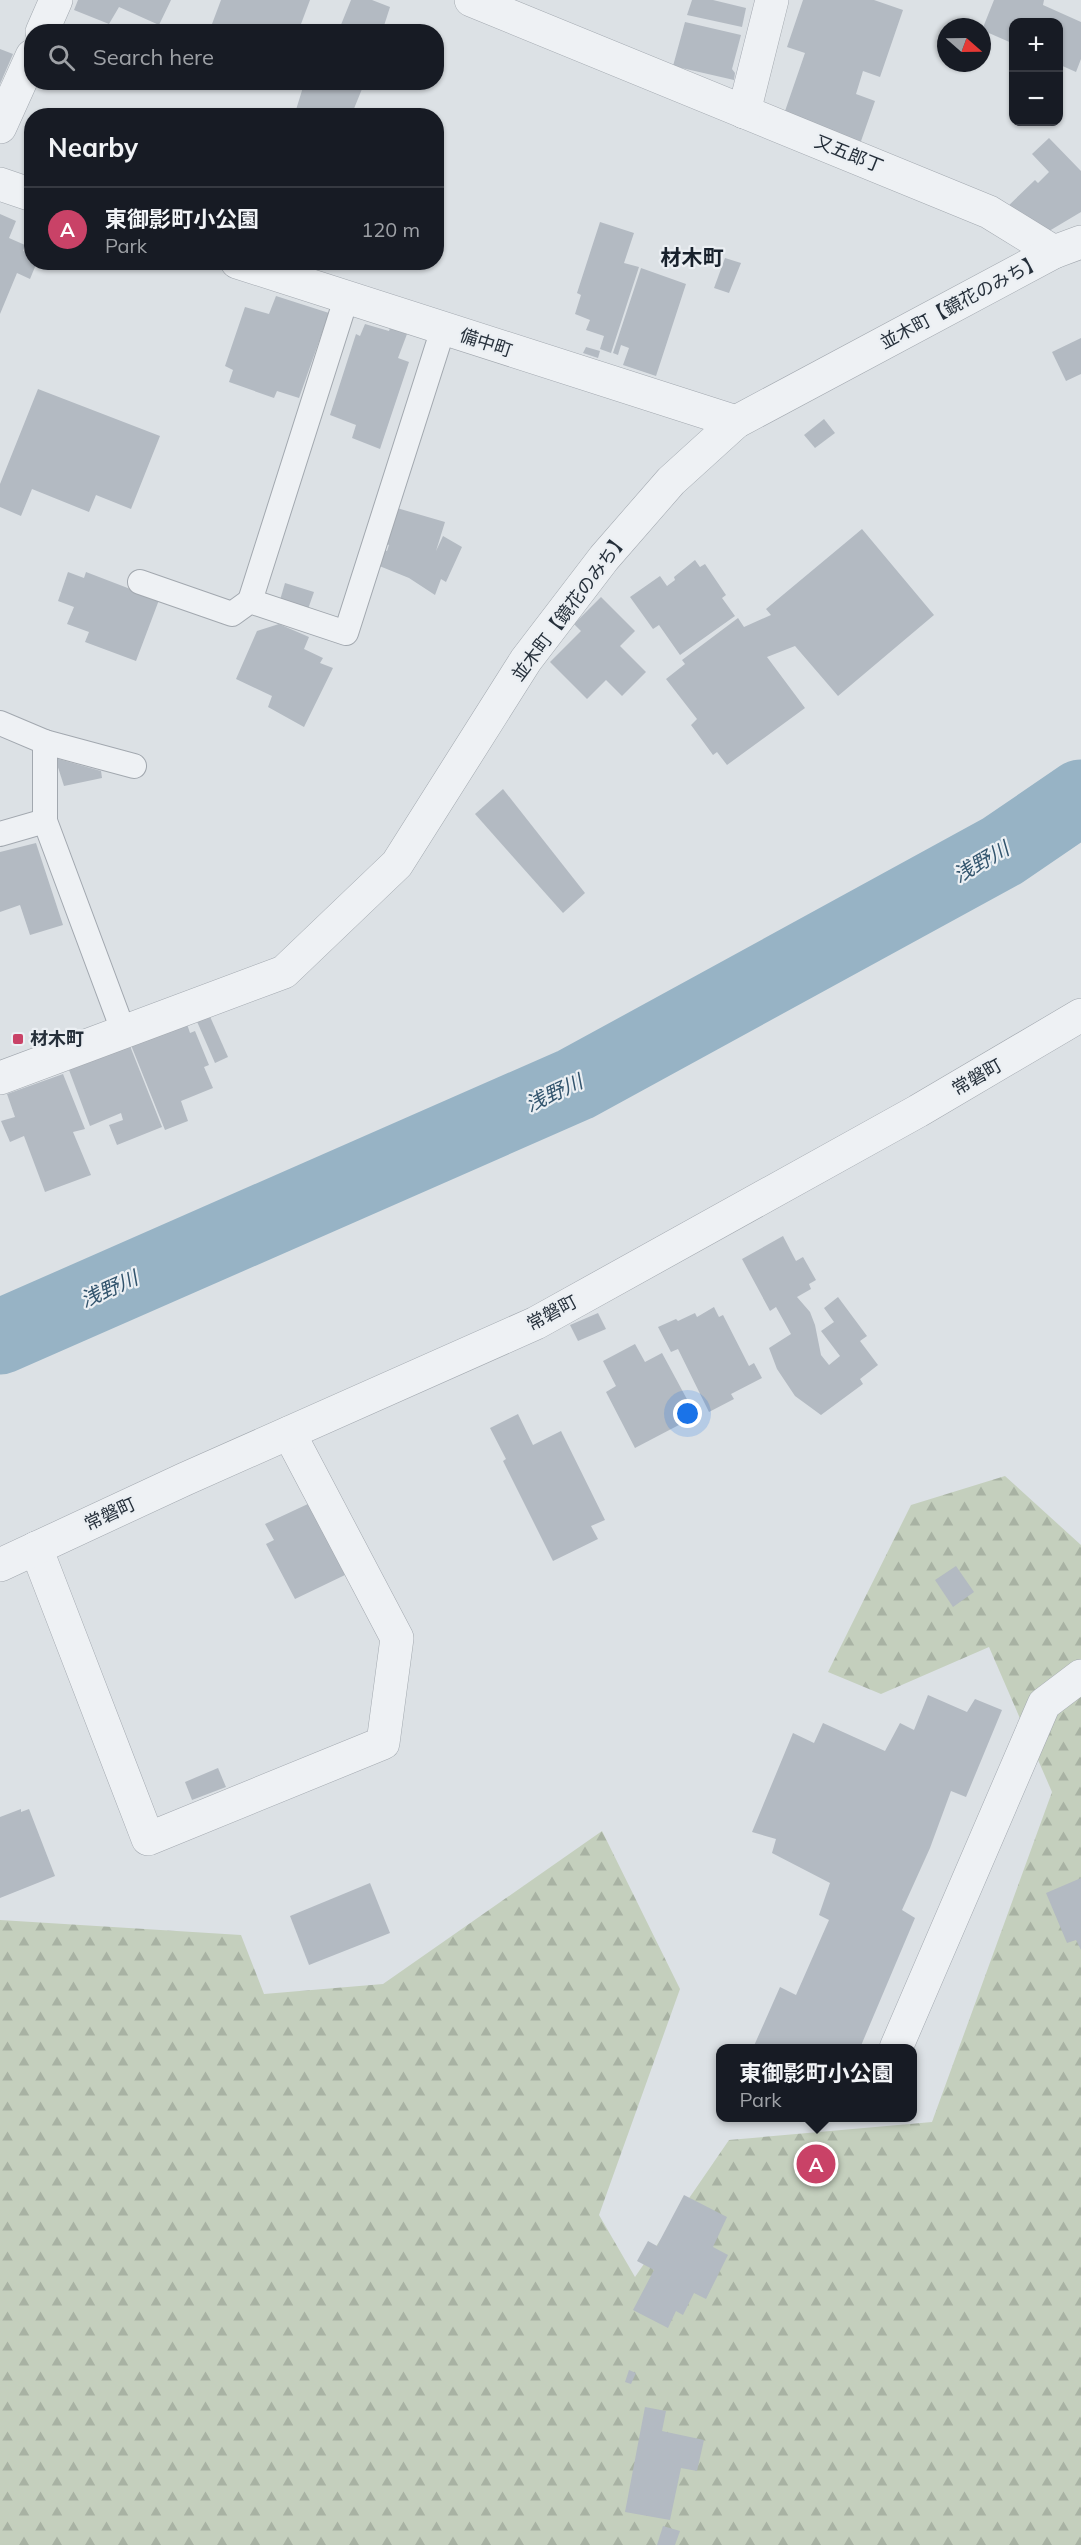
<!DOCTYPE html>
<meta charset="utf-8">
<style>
body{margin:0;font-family:Mulish,"Noto Sans JP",sans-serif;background:#242831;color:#f1f3f6}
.controls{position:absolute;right:18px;top:18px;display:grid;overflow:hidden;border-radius:12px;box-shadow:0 2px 4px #0004}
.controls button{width:54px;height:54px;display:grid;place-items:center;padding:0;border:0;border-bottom:2px solid #363941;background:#171b24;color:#f1f3f6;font:30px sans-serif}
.compass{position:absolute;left:937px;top:18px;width:54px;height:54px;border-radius:50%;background:#171b24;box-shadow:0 2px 4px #0004;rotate:110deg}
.you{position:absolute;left:688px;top:1414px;width:21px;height:21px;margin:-15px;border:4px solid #fff;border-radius:50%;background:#1a73e8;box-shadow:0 0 0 9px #1a73e833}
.badge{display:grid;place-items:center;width:39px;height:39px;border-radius:50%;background:#c94267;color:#fff;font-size:20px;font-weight:700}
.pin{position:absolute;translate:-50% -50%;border:3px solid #fff;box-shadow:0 2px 6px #0006}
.popup{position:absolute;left:716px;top:2044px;width:201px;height:78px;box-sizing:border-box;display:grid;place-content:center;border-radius:12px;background:#171b24;filter:drop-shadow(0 2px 4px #0005);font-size:20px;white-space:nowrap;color:#9ea1a6}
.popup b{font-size:22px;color:#f1f3f6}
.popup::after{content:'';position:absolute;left:50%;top:100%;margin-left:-12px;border:12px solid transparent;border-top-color:#171b24}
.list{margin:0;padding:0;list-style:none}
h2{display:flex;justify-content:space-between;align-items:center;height:78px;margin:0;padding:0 24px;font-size:26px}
h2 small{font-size:20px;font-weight:400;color:#9ea1a6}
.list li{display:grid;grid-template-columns:39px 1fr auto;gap:18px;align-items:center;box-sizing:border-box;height:84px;padding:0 24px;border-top:2px solid #363941}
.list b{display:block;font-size:22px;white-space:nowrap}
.list p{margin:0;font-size:20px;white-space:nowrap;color:#9ea1a6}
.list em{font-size:20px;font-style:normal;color:#9ea1a6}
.icon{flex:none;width:33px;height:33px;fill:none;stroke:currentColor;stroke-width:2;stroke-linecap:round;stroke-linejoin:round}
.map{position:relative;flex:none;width:1081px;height:2545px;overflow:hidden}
.search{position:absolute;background:#171b24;box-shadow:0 2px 4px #0004;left:24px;top:24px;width:420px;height:66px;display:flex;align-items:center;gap:15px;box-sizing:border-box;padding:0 21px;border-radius:24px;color:#9ea1a6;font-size:22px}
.panel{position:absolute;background:#171b24;box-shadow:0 2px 4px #0004;left:24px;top:108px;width:420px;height:162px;border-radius:24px}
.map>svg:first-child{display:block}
</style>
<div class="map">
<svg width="1081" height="2545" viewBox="0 0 1081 2545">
<defs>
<pattern id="forest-firs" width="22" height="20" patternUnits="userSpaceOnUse" patternTransform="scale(1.5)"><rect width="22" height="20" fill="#c4cfbd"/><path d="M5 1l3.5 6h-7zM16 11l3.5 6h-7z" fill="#a8b2a3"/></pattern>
</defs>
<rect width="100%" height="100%" fill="#dce1e5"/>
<path fill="url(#forest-firs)" d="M1005 1476 1081 1545V2545H0V1920L241 1935 264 1994 383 1984 602 1831 680 1989 599 2215 635 2277 729 2140 932 2122 1052 1792 989 1647 881 1694 828 1672 911 1505Z"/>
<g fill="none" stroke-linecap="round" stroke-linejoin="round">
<path stroke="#97b3c5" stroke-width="75" d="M0 1337 576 1084 1002 851 1081 797"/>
</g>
<g fill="#b3bac2">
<path d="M78 0H171L159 25 119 7 109 24 74 10Z"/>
<path d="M221 0H310L298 32H209Z"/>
<path d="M351 0H372L390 7 382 32H338Z"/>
<path d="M692 0H713L746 8 742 27 687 15Z"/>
<path d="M803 0H874L903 10 880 77 863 71 856 94 875 101 860 144 784 114 805 53 787 47Z"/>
<path d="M994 0H1044L1043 5 1081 22V59L1076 72 1058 64V22H1014V44L982 30Z"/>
<path d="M685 22 741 35 732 69 735 73 734 80 673 66Z"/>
<path d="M0 49 13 54 0 84Z"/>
<path d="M311 82H361L364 84 351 116H301L295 113 304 84 310 85Z"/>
<path d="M1049 138 1081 171V212L1034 240 1005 209 1035 180 1038 183 1049 172 1032 154Z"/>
<path d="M0 214 16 221 9 238 25 245 23 251 32 254V262H37L30 279 17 273 0 314Z"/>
<path d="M600 222 634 233 624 263 639 267 611 353 600 349 604 336 586 330 590 320 575 314 581 295 577 293Z"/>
<path d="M725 258 741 263 729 293 714 288Z"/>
<path d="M641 268 686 284 656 376 623 365 629 348 621 345 618 355 613 353Z"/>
<path d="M276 296 329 313 299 398 277 391 274 398 229 382 233 370 225 366 245 307 269 314Z"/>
<path d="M365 324 389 331 390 328 407 334 398 358 409 362 380 449 352 438 356 425 330 415 356 334 360 336Z"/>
<path d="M1081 338V374L1066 381 1052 352Z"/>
<path d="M586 347 600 351 598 358 583 353Z"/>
<path d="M38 389 160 436 131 509 96 495 89 512 32 489 21 516 0 507V484Z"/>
<path d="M824 419 835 433 815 448 804 435Z"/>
<path d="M390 506 445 522 436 551 443 536 462 547 446 582 441 579 435 595 409 578 372 563 380 549 387 551 389 545 380 541Z"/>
<path d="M862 529 934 615 838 696 795 646 767 657 805 708 727 765 717 752 713 755 691 725 697 719 666 679 685 664 682 660 738 618 744 627 771 615 766 609Z"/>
<path d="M695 560 700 567 705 564 726 595 722 598 735 616 680 655 659 625 653 629 630 597 660 576 667 586 675 580 674 577Z"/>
<path d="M68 572 84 578 86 572 159 600 136 661 85 642 89 632 67 624 74 607 58 601Z"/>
<path d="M285 583 314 592 308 609 280 600Z"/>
<path d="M601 597 635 631 620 646 646 672 622 696 606 680 587 699 550 662 581 631 574 624Z"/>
<path d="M279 624 309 637 304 649 323 658 320 663 333 668 304 727 268 707 272 696 236 679 257 631Z"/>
<path d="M55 758 101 771 102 778 64 786Z"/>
<path d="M503 789 585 893 563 913 475 814Z"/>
<path d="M36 843 63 925 30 935 20 905 0 912V852Z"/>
<path d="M208 1012 228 1057 215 1063 195 1017Z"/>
<path d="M187 1024 190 1033 195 1031 209 1065 204 1067 213 1088 181 1101 188 1121 165 1130 131 1045Z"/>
<path d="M130 1046 162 1127 117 1145 109 1125 123 1120 121 1113 90 1126 69 1070Z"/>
<path d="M63 1074 85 1129 73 1132 91 1175 45 1192 24 1136 10 1142 1 1121 15 1117 7 1094Z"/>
<path d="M783 1236 796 1261 803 1257 816 1280 809 1284 811 1289 797 1297 810 1312 815 1325 821 1355 829 1365 840 1356 821 1331 834 1322 824 1308 838 1297 867 1336 860 1341 878 1365 860 1379 863 1384 821 1415 795 1396 777 1369 769 1348 791 1334 776 1307 770 1311 742 1259Z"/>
<path d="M714 1307 719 1317 723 1315 749 1366 754 1363 762 1378 731 1394 734 1399 709 1412 678 1349 671 1352 658 1327 676 1319 678 1321 695 1313 697 1317Z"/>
<path d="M598 1313 606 1329 578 1341 570 1325Z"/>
<path d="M635 1344 645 1362 662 1353 696 1416 635 1448 606 1392 616 1386 603 1361Z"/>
<path d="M518 1414 533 1445 561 1431 605 1520 591 1526 598 1539 553 1561 503 1461 506 1459 490 1428Z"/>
<path d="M310 1503 345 1575 295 1599 266 1544 274 1540 265 1524Z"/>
<path d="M956 1566 974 1592 953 1607 935 1580Z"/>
<path d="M928 1695 967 1712 975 1699 1002 1710 966 1797 951 1791 930 1848 902 1910 915 1918 860 2048H753L780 1987 796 1995 829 1920 819 1915 830 1883 772 1853 776 1839 752 1832 793 1733 814 1743 823 1723 885 1751 900 1723 914 1730Z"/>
<path d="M218 1768 226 1787 192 1800 185 1782Z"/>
<path d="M21 1809V1812L29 1809 55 1876 0 1898V1817Z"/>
<path d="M1081 1878V1950L1076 1940 1067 1943 1046 1893Z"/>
<path d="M370 1883 390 1933 309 1965 290 1916Z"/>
<path d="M684 2195 727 2217 713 2247 728 2255 706 2299 694 2293 683 2315 676 2311 668 2328 633 2310 654 2270 637 2261 648 2241 657 2246Z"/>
<path d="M629 2370 636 2373 631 2384 625 2382Z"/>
<path d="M645 2407 666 2411 662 2431 704 2440 697 2471 681 2468 670 2520 625 2512Z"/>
<path d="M663 2526 680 2531 675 2545H657Z"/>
</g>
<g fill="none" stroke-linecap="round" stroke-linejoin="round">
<g stroke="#a2a8af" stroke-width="26">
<g id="lane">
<path d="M140 582 232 614 250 601 346 633 443 329"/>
<path d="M250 601 346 299"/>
<path d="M0 723 45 742V821L124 1033"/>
<path d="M45 742 134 766"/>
<path d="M0 834 45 821"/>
</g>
</g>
<g stroke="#a2a8af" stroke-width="34">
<g id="street">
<path d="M471 0 989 212 1054 252"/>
<path d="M42 32 56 0"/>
<path d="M744 112 772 0"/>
<path d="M0 127 32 56"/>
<path d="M0 184 32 195"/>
<path d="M237 262 736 422"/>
<path d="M0 1078 284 972 397 864 526 660 604 558 671 481 736 422 1054 252 1081 242"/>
<path d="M36 1548 148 1839 383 1743 397 1638 289 1433"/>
<path d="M0 1565 185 1479 536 1323 918 1111 1081 1015"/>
<path d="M896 2048 1044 1704 1081 1676"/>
</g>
</g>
<use href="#lane" stroke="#eef1f4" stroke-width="24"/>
<use href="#street" stroke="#eef1f4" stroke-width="33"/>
</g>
<rect fill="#c94267" stroke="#ebeff3" stroke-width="2" x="12" y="1033" width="12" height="12" rx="3"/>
<g text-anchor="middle" stroke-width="4.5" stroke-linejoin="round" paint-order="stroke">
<g font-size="18" fill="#26303b" stroke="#ebeff3">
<text transform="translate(849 154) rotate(22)" y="6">又五郎丁</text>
<text transform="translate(961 302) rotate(-28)" y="6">並木町【鏡花のみち】</text>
<text transform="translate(486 343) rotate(18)" y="6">備中町</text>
<text transform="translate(570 607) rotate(-53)" y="6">並木町【鏡花のみち】</text>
<text transform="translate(977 1077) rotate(-30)" y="6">常磐町</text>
<text transform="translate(552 1313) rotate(-28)" y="6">常磐町</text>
<text transform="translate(110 1514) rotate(-25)" y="6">常磐町</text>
</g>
<g font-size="18" font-weight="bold" fill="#26303b" stroke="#ebeff3" text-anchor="start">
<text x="30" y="1045">材木町</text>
</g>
<g font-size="20" font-style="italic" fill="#32546d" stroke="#ebeff3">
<text transform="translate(981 862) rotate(-30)" y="7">浅野川</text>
<text transform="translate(554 1093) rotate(-25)" y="7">浅野川</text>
<text transform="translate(109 1289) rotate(-24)" y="7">浅野川</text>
</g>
<g font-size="21" font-weight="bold" fill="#18212c" stroke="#ebeff3">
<text x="692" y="265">材木町</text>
</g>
</g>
</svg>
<div class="controls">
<button>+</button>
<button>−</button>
</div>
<svg class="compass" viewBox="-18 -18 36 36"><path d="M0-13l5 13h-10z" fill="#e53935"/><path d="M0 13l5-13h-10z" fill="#9ea1a6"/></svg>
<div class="you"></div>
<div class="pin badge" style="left:816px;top:2164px">A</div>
<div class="popup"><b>東御影町小公園</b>Park</div>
<div class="search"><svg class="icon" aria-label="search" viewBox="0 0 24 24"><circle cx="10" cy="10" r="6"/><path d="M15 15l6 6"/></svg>Search here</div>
<section class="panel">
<h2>Nearby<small></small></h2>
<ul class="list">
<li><span class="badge">A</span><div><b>東御影町小公園</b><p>Park</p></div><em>120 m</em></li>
</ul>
</section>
</div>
